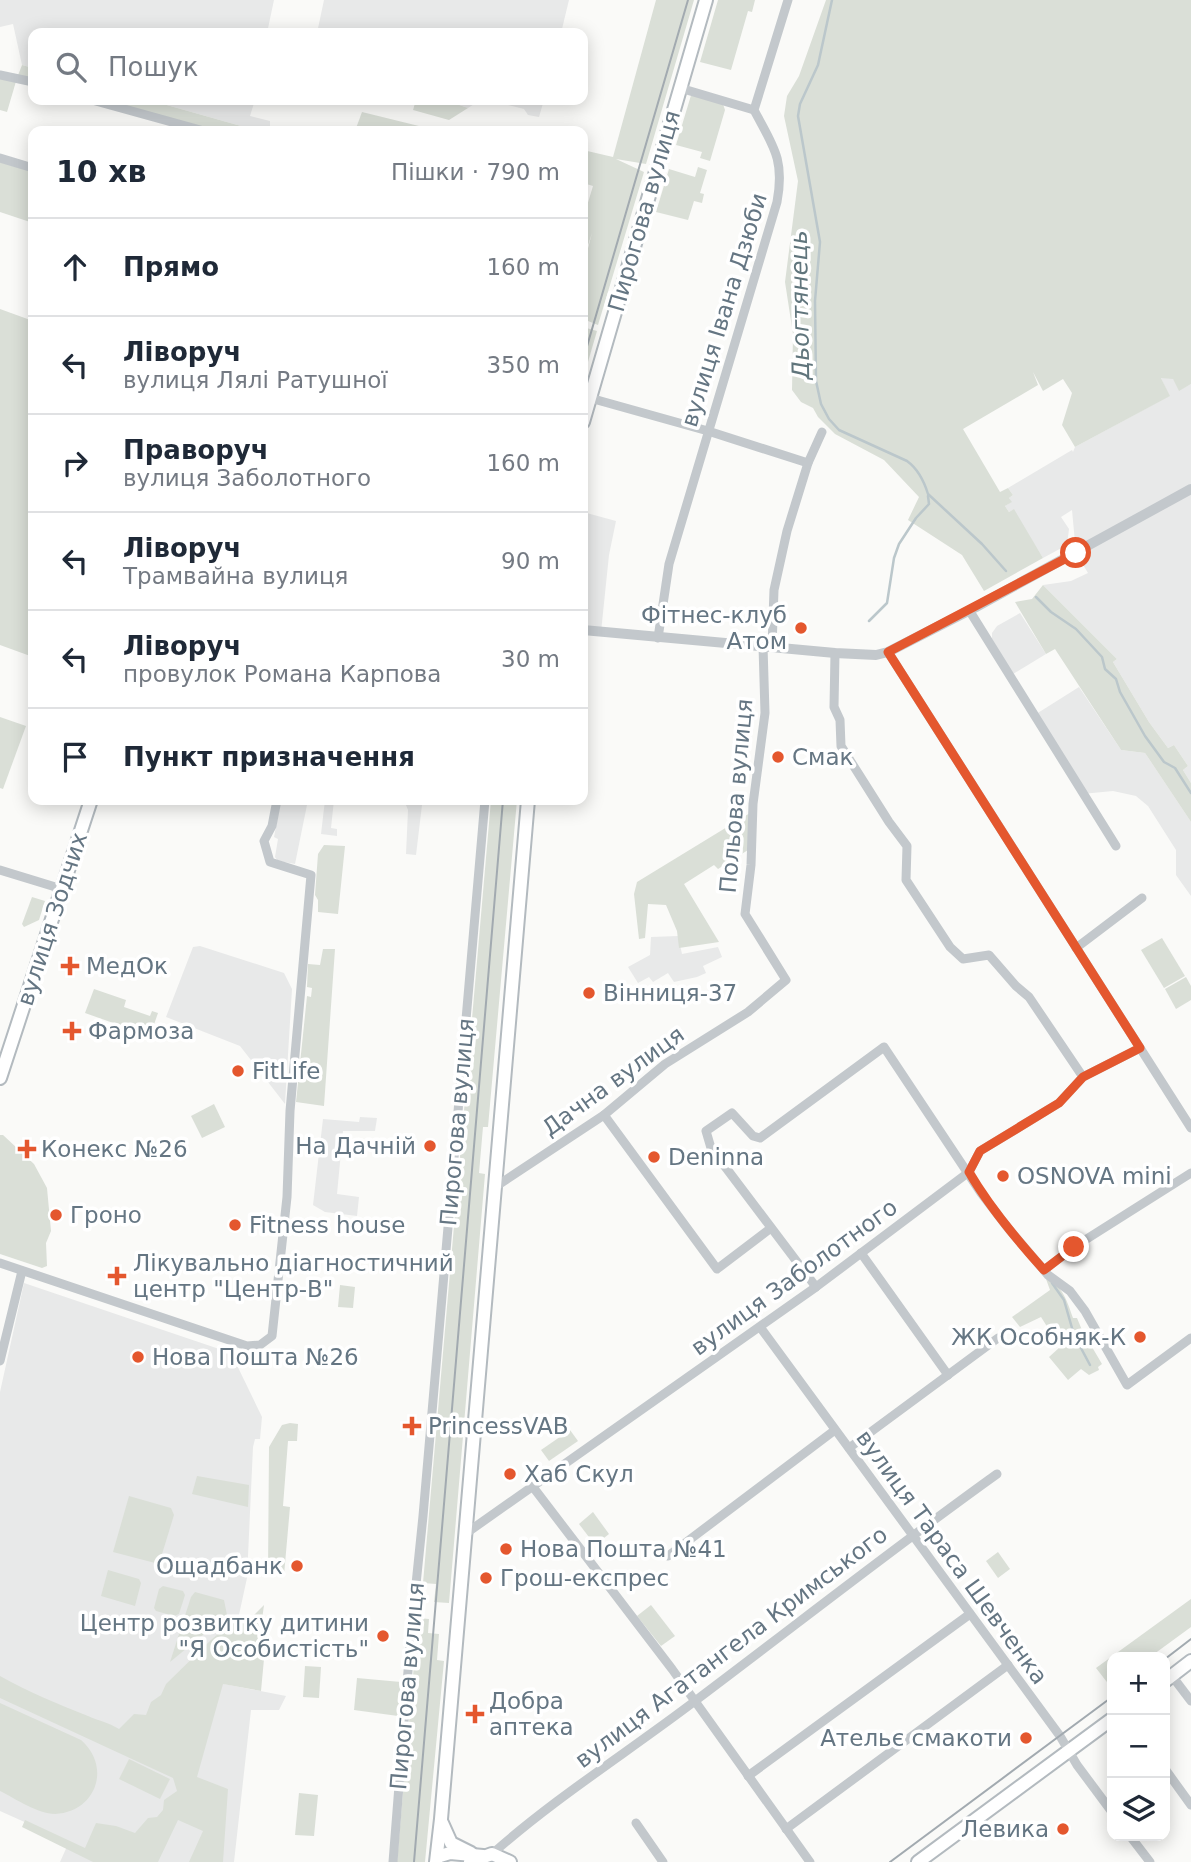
<!DOCTYPE html>
<html lang="uk">
<meta charset="utf-8">
<style>
body{margin:0;font-family:"DejaVu Sans",sans-serif;background:#f6f6f7;color:#1f2937}
.controls{position:absolute;right:21px;bottom:21px;display:grid;overflow:hidden;border-radius:14px;box-shadow:0 4px 18px #0003}
.controls button{width:63px;height:63px;display:grid;place-items:center;padding:0;border:0;border-bottom:2px solid #e0e1e3;background:#fff;color:#1f2937;font:35px sans-serif}
.stop{position:absolute;width:21px;height:21px;margin:-16px;border:5px solid #e4572e;border-radius:50%;background:#fff}
.stop.end{background:#e4572e;border-color:#fff;box-shadow:0 2px 7px #0008}
.list{margin:0;padding:0;list-style:none}
h2{display:flex;justify-content:space-between;align-items:center;height:91px;margin:0;padding:0 28px;font-size:30px}
h2 small{font-size:23px;font-weight:400;color:#747a83}
.list li{display:grid;grid-template-columns:46px 1fr auto;gap:21px;align-items:center;box-sizing:border-box;height:98px;padding:0 28px;border-top:2px solid #e0e1e3}
.list b{display:block;font-size:26px;white-space:nowrap}
.list p{margin:0;font-size:23px;white-space:nowrap;color:#747a83}
.list em{font-size:23px;font-style:normal;color:#747a83}
.icon{flex:none;width:38px;height:38px;fill:none;stroke:currentColor;stroke-width:2;stroke-linecap:round;stroke-linejoin:round}
.map{position:relative;flex:none;width:1191px;height:1862px;overflow:hidden}
.search{position:absolute;background:#fff;box-shadow:0 4px 18px #0003;left:28px;top:28px;width:560px;height:77px;display:flex;align-items:center;gap:18px;box-sizing:border-box;padding:0 24px;border-radius:14px;color:#747a83;font-size:26px}
.panel{position:absolute;background:#fff;box-shadow:0 4px 18px #0003;left:28px;top:126px;width:560px;height:679px;border-radius:14px}
.map>svg:first-child{display:block}
</style>
<div class="map">
<svg width="1191" height="1862" viewBox="0 0 1191 1862">
<rect width="100%" height="100%" fill="#fafaf8"/>
<g fill="#e8e9e9">
<path d="M0 0H274L267 33H33V68L22 65 13 24 0 27Z"/>
<path d="M324 0H569L561 33H317Z"/>
<path d="M149 100H255L250 116 270 121V131H259Z"/>
<path d="M445 100H544L539 117 528 115 524 109 488 100 479 101 468 108Z"/>
<path d="M1161 378H1173L1179 390 1191 384V783L1183 770 1188 766 1174 745 1168 748 1149 722 1113 662 1117 659 1043 585 1071 581 1088 573 1076 553 1072 510 1061 517 1069 529 1067 545 1043 558 1013 510 1009 512 1005 506 1011 502 1009 498 1013 495 1008 488 1072 450 1073 452 1075 447 1169 396Z"/>
<path d="M583 512 616 521 609 555 601 632 583 630Z"/>
<path d="M1020 613 1046 654 1013 674 992 639V633L997 626Z"/>
<path d="M1079 687 1121 750 1145 753 1191 822V896L1176 875V850L1148 806 1136 796 1113 791 1082 794 1033 716Z"/>
<path d="M281 800H308L295 864 278 861 275 857 278 839 274 837Z"/>
<path d="M325 800H334L331 828 337 829V836L321 834Z"/>
<path d="M404 800H421L422 805 416 855 406 854 408 810Z"/>
<path d="M678 936 682 954 718 947 722 957 703 966 706 973 697 977 674 982 668 973 653 982 649 977 638 983 628 967 650 955 651 937Z"/>
<path d="M200 946 284 973 292 989 285 1104 240 1046 166 1017 193 947Z"/>
<path d="M360 1117 377 1118 375 1131H343L337 1194 359 1197 357 1216 325 1212 313 1205 323 1119 359 1122Z"/>
<path d="M24 1283 231 1353 262 1417 260 1439H255L253 1447 247 1578 224 1684 286 1696 279 1710H251L234 1862H60L69 1842 0 1811V1392Z"/>
</g>
<g fill="#dadfd7">
<path d="M656 0H694L646 164 616 159 644 172 598 325 583 319 585 305 583 303V267L592 233 583 261V219L593 186 583 183V150L613 157Z"/>
<path d="M718 0H755L752 12 748 11 731 70 700 62Z"/>
<path d="M826 0H1191V384L1179 391 1173 379 1161 378 1170 396 1075 447 1062 425 1072 393 1063 379 1043 391 1033 372 1038 385 963 429 1000 492 1008 488 1013 495 1009 498 1012 502 1005 506 1009 512 1014 509 1043 558 984 591 962 555 908 520 919 497 884 460 835 434 818 417 813 408 801 402 792 390 793 334 785 282 798 181 784 116 787 96 799 76Z"/>
<path d="M22 65 33 68V82L17 78 7 112 0 110V75L17 78Z"/>
<path d="M692 92 722 101 725 110 710 161 700 158 702 152 676 145Z"/>
<path d="M92 100H149L259 131H204Z"/>
<path d="M416 100H445L468 108 449 120 413 110Z"/>
<path d="M362 112 427 128 426 131H355Z"/>
<path d="M0 162 33 172V223L0 212Z"/>
<path d="M698 167 707 170 700 193 704 194 702 203 694 201 688 220 656 212 669 169 695 177Z"/>
<path d="M0 309 33 321V657L0 645Z"/>
<path d="M583 327 597 331 583 379Z"/>
<path d="M1043 585 1117 659 1113 662 1149 722 1168 748 1174 745 1188 766 1183 770 1191 783V822L1145 753 1121 750 1055 649 1046 654 1015 602 1032 599Z"/>
<path d="M0 717 26 726 3 789 0 788Z"/>
<path d="M491 800H517L488 1127H483L479 1173 485 1174 449 1603 434 1602 436 1584 423 1583Z"/>
<path d="M750 813 748 850 718 869 714 865 684 884 719 942 679 948 677 931 666 905 648 904 645 938 639 939 634 894 637 882Z"/>
<path d="M324 845 345 846 338 914 318 912V900L315 895 318 854Z"/>
<path d="M32 897 45 901 39 920 24 927 22 924Z"/>
<path d="M1162 938 1185 976 1164 988 1141 950Z"/>
<path d="M323 949H335L324 1106 296 1102 307 996 311 997 312 988 307 987 308 964 320 965Z"/>
<path d="M1186 977 1191 986V1000L1176 1009 1165 989Z"/>
<path d="M94 989 126 1000 124 1007 150 1016 152 1011 158 1013 150 1036 85 1013Z"/>
<path d="M214 1104 225 1127 202 1138 191 1116Z"/>
<path d="M0 1135H3L34 1164 47 1188 51 1231 46 1243 47 1266 42 1268 0 1254Z"/>
<path d="M1046 1279C1062 1283 1068 1304 1073 1318H1077L1089 1347H1092L1102 1364 1098 1367 1099 1370 1089 1375 1081 1369 1068 1380 1049 1357 1060 1347 1041 1317 1020 1327 1012 1317 1050 1290Z"/>
<path d="M340 1285 355 1287 353 1308 338 1307Z"/>
<path d="M290 1423 298 1424 297 1441H288L283 1506 290 1507 284 1575 268 1573 269 1447 282 1425Z"/>
<path d="M570 1430 578 1441 549 1461 541 1450Z"/>
<path d="M197 1476 249 1485 248 1507 192 1494Z"/>
<path d="M129 1496 171 1508 174 1515 159 1564 113 1552Z"/>
<path d="M593 1512 609 1534 595 1545 579 1524Z"/>
<path d="M998 1552 1010 1569 998 1578 986 1561Z"/>
<path d="M108 1570 139 1579 141 1583 135 1606 101 1596Z"/>
<path d="M163 1586 183 1591 185 1595 179 1614 174 1616 156 1611 154 1608 159 1589Z"/>
<path d="M195 1592 224 1600 227 1615 170 1662 191 1597Z"/>
<path d="M1191 1599V1627L1150 1657H1112V1685L1110 1686 1096 1668Z"/>
<path d="M264 1605 262 1620 267 1627 261 1691 223 1684 197 1777 228 1789 223 1862H189L203 1831 178 1820 158 1862H93L22 1827 25 1820 85 1848 96 1823 116 1826 135 1833 148 1818 157 1817 163 1810 164 1800 177 1791 173 1778 0 1698V1676C28 1692 58 1704 88 1716 99 1721 108 1722 119 1729L134 1714 146 1715 151 1702 161 1695 166 1684 211 1640 232 1622 249 1620Z"/>
<path d="M651 1605 675 1636 661 1646 637 1616Z"/>
<path d="M418 1618 429 1619 428 1633 439 1634 437 1660 444 1661 425 1862H397Z"/>
<path d="M305 1666 321 1667 319 1698 303 1697Z"/>
<path d="M357 1678 401 1682 398 1716 354 1710Z"/>
<path d="M0 1703 81 1740C112 1767 96 1812 55 1814 38 1814 16 1799 0 1791Z"/>
<path d="M129 1759 170 1779 160 1799 119 1779Z"/>
<path d="M299 1793 318 1795 314 1836 295 1835Z"/>
</g>
<g fill="none" stroke-linecap="round" stroke-linejoin="round">
<g stroke="#bbc7cb" stroke-width="2.5">
<path d="M832 0 818 65 800 104 798 116 820 242 815 301 816 381 821 404 829 419 839 430 907 461C918 469 924 481 928 494L982 544 1006 571"/>
<path d="M1036 597 1051 612 1076 629 1102 657 1105 669 1116 679 1120 692 1145 736 1164 762 1175 768 1191 793"/>
<path d="M869 621 887 603 894 558 899 544 916 518 929 504 928 496"/>
<path d="M1052 1283 1064 1300 1074 1335 1090 1365"/>
</g>
<g stroke="#b3babf" stroke-width="16">
<g id="secondary">
<path d="M583 422 706 0"/>
<path d="M0 1078 91 800"/>
<path d="M1165 1681 1191 1661"/>
<path d="M442 1823 451 1843 471 1853"/>
<path d="M437 1857 450 1853 483 1856"/>
<path d="M436 1862 441 1819 528 800"/>
<path d="M470 1862 492 1854 510 1862"/>
<path d="M918 1862 1112 1719"/>
</g>
</g>
<g stroke="#c3c8cc" stroke-width="9">
<path d="M0 75 33 82"/>
<path d="M680 88 754 110"/>
<path d="M92 100 204 131"/>
<path d="M0 158 33 168"/>
<path d="M590 398 708 431 808 463"/>
<path d="M969 610 1116 846"/>
<path d="M658 638 669 564 777 202C785 159 773 146 754 110L788 0"/>
<path d="M772 647 774 590 787 531 808 463 822 432"/>
<path d="M888 652 1191 1128"/>
<path d="M835 653 834 707 840 720 841 746 889 822 907 846 906 880 950 947 963 959 989 955 1016 986 1029 997 1083 1077"/>
<path d="M0 870 62 889"/>
<path d="M1076 948 1142 898"/>
<path d="M604 1115 717 1269 771 1228"/>
<path d="M495 1187 604 1115 665 1064 748 1012 786 980 745 914 751 865 753 804 765 713 763 646"/>
<path d="M861 1253 948 1375"/>
<path d="M0 1263 247 1346 260 1345 272 1336 287 1197 290 1111 311 875 270 862 264 841 272 826 277 800"/>
<path d="M1044 1270 1074 1247 1191 1173"/>
<path d="M816 1287 711 1148 706 1131 732 1113 753 1136 760 1138 884 1047 981 1193 1008 1228 1048 1275 1070 1291 1085 1311 1127 1385 1191 1338"/>
<path d="M760 1327 1060 1736 1077 1765 1112 1812"/>
<path d="M0 1361 22 1271"/>
<path d="M849 1448 998 1338"/>
<path d="M533 1487 672 1669 810 1862"/>
<path d="M465 1534 816 1287 969 1172 980 1151 1059 1103 1083 1077 1140 1048"/>
<path d="M668 1556 835 1430"/>
<path d="M1172 1676 1191 1701"/>
<path d="M1165 1769 1191 1805"/>
<path d="M748 1776 970 1614"/>
<path d="M636 1823 663 1862"/>
<path d="M786 1829 1008 1665"/>
<path d="M1130 1836 1150 1862"/>
<path d="M492 1854C555 1798 628 1752 695 1701 796 1625 895 1547 997 1474"/>
<path d="M393 1862 411 1633 423 1516 485 800"/>
</g>
<path stroke="#c3c8cc" stroke-width="10" d="M583 630 835 653 876 655 888 652 976 607 1191 489"/>
<use href="#secondary" stroke="#fff" stroke-width="12"/>
<g stroke="#a2aab0" stroke-width="2">
<path d="M583 360 688 0"/>
<path d="M1165 1659 1191 1639"/>
<path d="M414 1862 503 800"/>
<path d="M890 1862 1112 1697"/>
</g>
</g>
<g fill="none" stroke-linecap="round" stroke-linejoin="round">
<path stroke="#e4572e" stroke-width="9" d="M1074 1247 1044 1270C1016 1239 990 1208 969 1172L980 1151 1059 1103 1083 1077 1140 1048 888 652 1076 553"/>
</g>
<g fill="#e4572e" stroke="#fff" stroke-width="2.5">
<circle cx="801" cy="628" r="7"/>
<circle cx="778" cy="757" r="7"/>
<path d="M66.5 955.5h7v7h7v7h-7v7h-7v-7h-7v-7h7z"/>
<circle cx="589" cy="993" r="7"/>
<path d="M68.5 1020.5h7v7h7v7h-7v7h-7v-7h-7v-7h7z"/>
<circle cx="238" cy="1071" r="7"/>
<circle cx="430" cy="1146" r="7"/>
<path d="M23.5 1138.5h7v7h7v7h-7v7h-7v-7h-7v-7h7z"/>
<circle cx="654" cy="1157" r="7"/>
<circle cx="1003" cy="1176" r="7"/>
<circle cx="56" cy="1215" r="7"/>
<circle cx="235" cy="1225" r="7"/>
<path d="M113.5 1265.5h7v7h7v7h-7v7h-7v-7h-7v-7h7z"/>
<circle cx="1140" cy="1337" r="7"/>
<circle cx="138" cy="1357" r="7"/>
<path d="M408.5 1415.5h7v7h7v7h-7v7h-7v-7h-7v-7h7z"/>
<circle cx="510" cy="1474" r="7"/>
<circle cx="506" cy="1549" r="7"/>
<circle cx="297" cy="1566" r="7"/>
<circle cx="486" cy="1578" r="7"/>
<circle cx="383" cy="1636" r="7"/>
<path d="M471.5 1703.5h7v7h7v7h-7v7h-7v-7h-7v-7h7z"/>
<circle cx="1026" cy="1738" r="7"/>
<circle cx="1063" cy="1829" r="7"/>
</g>
<g text-anchor="middle" stroke-width="7" stroke-linejoin="round" paint-order="stroke">
<g font-size="23" fill="#657683" stroke="#fff">
<text transform="translate(644 211) rotate(-74)" y="8">Пирогова вулиця</text>
<text transform="translate(724 310) rotate(-73)" y="8">вулиця Івана Дзюби</text>
<text transform="translate(736 796) rotate(-85)" y="8">Польова вулиця</text>
<text transform="translate(52 919) rotate(-72)" y="8">вулиця Зодчих</text>
<text transform="translate(613 1081) rotate(-36)" y="8">Дачна вулиця</text>
<text transform="translate(457 1122) rotate(-85)" y="8">Пирогова вулиця</text>
<text transform="translate(794 1277) rotate(-36)" y="8">вулиця Заболотного</text>
<text transform="translate(952 1557) rotate(54)" y="8">вулиця Тараса Шевченка</text>
<text transform="translate(731 1647) rotate(-37)" y="8">вулиця Агатангела Кримського</text>
<text transform="translate(407 1686) rotate(-85)" y="8">Пирогова вулиця</text>
</g>
<g font-size="23" fill="#657683" stroke="#fff" text-anchor="start">
<text x="787" y="623" text-anchor="end">Фітнес-клуб<tspan x="787" dy="26">Атом</tspan></text>
<text x="792" y="765">Смак</text>
<text x="86" y="974">МедОк</text>
<text x="603" y="1001">Вінниця-37</text>
<text x="88" y="1039">Фармоза</text>
<text x="252" y="1079">FitLife</text>
<text x="416" y="1154" text-anchor="end">На Дачній</text>
<text x="41" y="1157">Конекс №26</text>
<text x="668" y="1165">Deninna</text>
<text x="1017" y="1184">OSNOVA mini</text>
<text x="70" y="1223">Гроно</text>
<text x="249" y="1233">Fitness house</text>
<text x="133" y="1271">Лікувально діагностичний<tspan x="133" dy="26">центр "Центр-В"</tspan></text>
<text x="1126" y="1345" text-anchor="end">ЖК Особняк-К</text>
<text x="152" y="1365">Нова Пошта №26</text>
<text x="428" y="1434">PrincessVAB</text>
<text x="524" y="1482">Хаб Скул</text>
<text x="520" y="1557">Нова Пошта №41</text>
<text x="283" y="1574" text-anchor="end">Ощадбанк</text>
<text x="500" y="1586">Грош-експрес</text>
<text x="369" y="1631" text-anchor="end">Центр розвитку дитини<tspan x="369" dy="26">"Я Особистість"</tspan></text>
<text x="489" y="1709">Добра<tspan x="489" dy="26">аптека</tspan></text>
<text x="1012" y="1746" text-anchor="end">Ательє смакоти</text>
<text x="1049" y="1837" text-anchor="end">Левика</text>
</g>
<g font-size="24" font-style="italic" fill="#60757c" stroke="#fff">
<text transform="translate(800 305) rotate(-91)" y="8">Дьогтянець</text>
</g>
</g>
</svg>
<div class="controls">
<button>+</button>
<button>−</button>
<button><svg class="icon" aria-label="layers" viewBox="0 0 24 24"><path d="M12 4l9 5-9 5-9-5zM3 14l9 5 9-5"/></svg></button>
</div>
<div class="stop" style="left:1076px;top:553px"></div>
<div class="stop end" style="left:1074px;top:1247px"></div>
<div class="search"><svg class="icon" aria-label="search" viewBox="0 0 24 24"><circle cx="10" cy="10" r="6"/><path d="M15 15l6 6"/></svg>Пошук</div>
<section class="panel">
<h2>10 хв<small>Пішки · 790 m</small></h2>
<ul class="list">
<li><svg class="icon" aria-label="ahead" viewBox="0 0 24 24"><path d="M12 20V5M6 11l6-6 6 6"/></svg><div><b>Прямо</b></div><em>160 m</em></li>
<li><svg class="icon" aria-label="left" viewBox="0 0 24 24"><path d="M17 20v-9H6M10 6l-5 5 5 5"/></svg><div><b>Ліворуч</b><p>вулиця Лялі Ратушної</p></div><em>350 m</em></li>
<li><svg class="icon" aria-label="right" viewBox="0 0 24 24"><path d="M7 20v-9h11M14 6l5 5-5 5"/></svg><div><b>Праворуч</b><p>вулиця Заболотного</p></div><em>160 m</em></li>
<li><svg class="icon" aria-label="left" viewBox="0 0 24 24"><path d="M17 20v-9H6M10 6l-5 5 5 5"/></svg><div><b>Ліворуч</b><p>Трамвайна вулиця</p></div><em>90 m</em></li>
<li><svg class="icon" aria-label="left" viewBox="0 0 24 24"><path d="M17 20v-9H6M10 6l-5 5 5 5"/></svg><div><b>Ліворуч</b><p>провулок Романа Карпова</p></div><em>30 m</em></li>
<li><svg class="icon" aria-label="arrive" viewBox="0 0 24 24"><path d="M6 21V4h12l-3 4 3 4H6"/></svg><div><b>Пункт призначення</b></div></li>
</ul>
</section>
</div>
